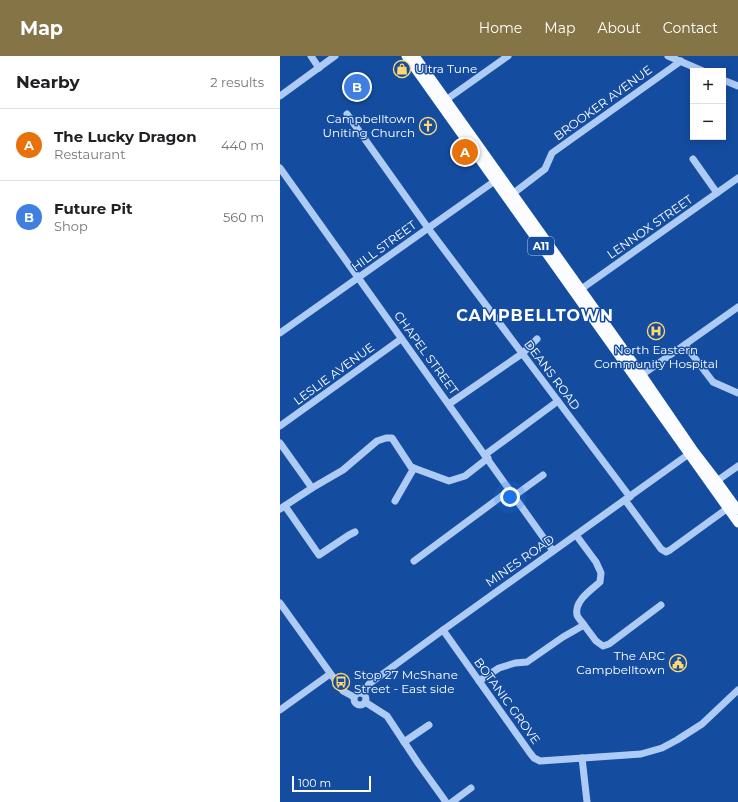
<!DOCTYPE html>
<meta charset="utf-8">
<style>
body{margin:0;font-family:Montserrat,sans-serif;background:#f2f2f2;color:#202124}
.controls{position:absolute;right:12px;top:12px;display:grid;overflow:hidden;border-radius:0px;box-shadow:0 2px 10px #0003}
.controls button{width:36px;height:36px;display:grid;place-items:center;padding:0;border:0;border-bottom:1px solid #e0e0e0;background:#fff;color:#202124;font:20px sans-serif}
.scale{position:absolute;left:12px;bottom:10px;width:79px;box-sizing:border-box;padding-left:4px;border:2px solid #fff;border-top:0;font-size:11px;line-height:14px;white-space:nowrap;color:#fff;-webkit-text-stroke:3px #144da0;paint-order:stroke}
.you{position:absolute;left:230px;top:441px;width:14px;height:14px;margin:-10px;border:3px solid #fff;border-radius:50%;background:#1a73e8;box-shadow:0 0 0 6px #1a73e833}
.badge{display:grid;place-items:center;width:26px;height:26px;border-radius:50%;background:#847446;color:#fff;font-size:13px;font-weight:700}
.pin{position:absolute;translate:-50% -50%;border:2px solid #fff;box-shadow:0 1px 4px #0006}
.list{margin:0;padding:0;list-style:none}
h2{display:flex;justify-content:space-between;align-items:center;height:52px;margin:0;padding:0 16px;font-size:17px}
h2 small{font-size:13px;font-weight:400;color:#757577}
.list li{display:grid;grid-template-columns:26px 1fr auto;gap:12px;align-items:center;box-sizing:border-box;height:72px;padding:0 16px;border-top:1px solid #e0e0e0}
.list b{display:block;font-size:15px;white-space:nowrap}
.list p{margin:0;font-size:13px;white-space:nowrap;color:#757577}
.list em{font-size:13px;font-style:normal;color:#757577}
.map{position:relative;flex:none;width:458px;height:746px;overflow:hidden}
header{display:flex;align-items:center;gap:24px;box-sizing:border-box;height:56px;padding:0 20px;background:#847446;color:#fff}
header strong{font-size:19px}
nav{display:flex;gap:22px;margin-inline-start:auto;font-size:14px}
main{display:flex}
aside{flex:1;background:#fff}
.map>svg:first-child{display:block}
</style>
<header>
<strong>Map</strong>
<nav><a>Home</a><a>Map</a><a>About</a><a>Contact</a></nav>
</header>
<main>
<aside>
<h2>Nearby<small>2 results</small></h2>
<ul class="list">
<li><span class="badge" style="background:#e8710a">A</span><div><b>The Lucky Dragon</b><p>Restaurant</p></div><em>440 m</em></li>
<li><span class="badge" style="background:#3f7fe0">B</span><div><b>Future Pit</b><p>Shop</p></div><em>560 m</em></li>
</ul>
</aside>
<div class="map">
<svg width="458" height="746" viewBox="0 0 458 746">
<rect width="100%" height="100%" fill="#144da0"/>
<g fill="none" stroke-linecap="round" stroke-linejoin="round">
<g stroke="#adcbf4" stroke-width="7">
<path d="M31 0 39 12"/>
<path d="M388 0 423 15"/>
<path d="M443 24 458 30"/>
<path d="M0 40 55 0"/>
<path d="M163 46 228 0"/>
<path d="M67 58 148 172 350 441"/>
<path d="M413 103 437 137"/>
<path d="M0 112C91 240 183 367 273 495"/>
<path d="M230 140 265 113 272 97 401 5"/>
<path d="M297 236 458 122"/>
<path d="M0 277 219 122"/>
<path d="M405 289 433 326 458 337"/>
<path d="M359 321 458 251"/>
<path d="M169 348 243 297 257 283"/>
<path d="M0 370 121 283"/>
<path d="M0 387 32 432"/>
<path d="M206 398 278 345"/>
<path d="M434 427 458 410"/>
<path d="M234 440 263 419"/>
<path d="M345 444 381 493 386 496 390 494 448 452"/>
<path d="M115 445 134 412"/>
<path d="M5 450 39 499 69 479 75 476"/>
<path d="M0 453 32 432 63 414 97 385 106 382H112L131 411 169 425 185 420 208 402"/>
<path d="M296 479 316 506 321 517 320 526C311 534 294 545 297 559 298 562 302 566 304 569"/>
<path d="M134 505 230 434"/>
<path d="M0 547 63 635 74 641"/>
<path d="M163 574 250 697 254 702 260 705 361 698 382 692 397 684 422 668 458 634"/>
<path d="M199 625 219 612 235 607 247 606 283 581 304 569 316 585 323 590 329 588 381 549"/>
<circle cx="80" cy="643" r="6"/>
<path d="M83 637 89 628 163 574 413 395"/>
<path d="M85 646 107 660 138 707 166 746"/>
<path d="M0 654 50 618"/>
<path d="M124 686 149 669"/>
<path d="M302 702 307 746"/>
<path d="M172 746 191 732"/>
</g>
<g stroke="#fafcff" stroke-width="9">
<path d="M126 0 458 467"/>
<path d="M135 0 362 319 414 395 437 425 458 454"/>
</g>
</g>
<defs>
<g id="shop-ring" transform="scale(0.9)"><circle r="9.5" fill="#144da0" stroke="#ffd970" stroke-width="1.5"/><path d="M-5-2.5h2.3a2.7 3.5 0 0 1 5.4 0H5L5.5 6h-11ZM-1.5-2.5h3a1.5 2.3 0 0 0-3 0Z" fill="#ffd970"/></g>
<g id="church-ring" transform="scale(0.9)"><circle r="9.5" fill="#144da0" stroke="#ffd970" stroke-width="1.5"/><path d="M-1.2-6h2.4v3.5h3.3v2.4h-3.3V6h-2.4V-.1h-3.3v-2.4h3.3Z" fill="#ffd970"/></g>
<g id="hospital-ring" transform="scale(0.9)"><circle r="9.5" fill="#144da0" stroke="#ffd970" stroke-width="1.5"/><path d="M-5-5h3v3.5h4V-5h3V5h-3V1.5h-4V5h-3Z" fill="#ffd970"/></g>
<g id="civic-ring" transform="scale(0.9)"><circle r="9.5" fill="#144da0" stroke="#ffd970" stroke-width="1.5"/><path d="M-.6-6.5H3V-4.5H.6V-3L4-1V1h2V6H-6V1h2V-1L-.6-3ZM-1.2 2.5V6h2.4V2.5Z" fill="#ffd970"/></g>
<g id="bus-ring" transform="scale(0.9)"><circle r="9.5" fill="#144da0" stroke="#ffd970" stroke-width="1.5"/><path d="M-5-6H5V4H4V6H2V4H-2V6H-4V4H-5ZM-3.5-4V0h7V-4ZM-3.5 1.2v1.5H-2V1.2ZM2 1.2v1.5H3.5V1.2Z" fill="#ffd970"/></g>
</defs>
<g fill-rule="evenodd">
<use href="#shop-ring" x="122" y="13"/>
<use href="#church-ring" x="148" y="70"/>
<use href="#hospital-ring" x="376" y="275"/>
<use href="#civic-ring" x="398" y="607"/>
<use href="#bus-ring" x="61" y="626"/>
</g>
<g text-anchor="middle" stroke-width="3" stroke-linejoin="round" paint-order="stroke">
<rect fill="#144da0" stroke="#b8cae2" stroke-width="1" x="248" y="181" width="26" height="18" rx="3"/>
<g font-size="11" font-weight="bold" fill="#fff">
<text x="261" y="194">A11</text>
</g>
<g font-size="12" fill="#fff" stroke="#144da0" text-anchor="start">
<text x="135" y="17">Ultra Tune</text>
<text x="135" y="67" text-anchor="end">Campbelltown<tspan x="135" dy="14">Uniting Church</tspan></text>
<text x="376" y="298" text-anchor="middle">North Eastern<tspan x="376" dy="14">Community Hospital</tspan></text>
<text x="385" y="604" text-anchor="end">The ARC<tspan x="385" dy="14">Campbelltown</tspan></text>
<text x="74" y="623">Stop 27 McShane<tspan x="74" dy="14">Street - East side</tspan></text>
</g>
<g font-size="12" fill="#fff" stroke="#144da0">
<text transform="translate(323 47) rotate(-36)" y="4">BROOKER AVENUE</text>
<text transform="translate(370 171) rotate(-35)" y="4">LENNOX STREET</text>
<text transform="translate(104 190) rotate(-36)" y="4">HILL STREET</text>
<text transform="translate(146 297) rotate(54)" y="4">CHAPEL STREET</text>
<text transform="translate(54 318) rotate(-36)" y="4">LESLIE AVENUE</text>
<text transform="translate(272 319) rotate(53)" y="4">DEANS ROAD</text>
<text transform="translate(240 505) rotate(-35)" y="4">MINES ROAD</text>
<text transform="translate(227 645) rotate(54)" y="4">BOTANIC GROVE</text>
</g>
<g font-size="16" font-weight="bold" letter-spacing="1" fill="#fff" stroke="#144da0">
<text x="255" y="265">CAMPBELLTOWN</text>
</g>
</g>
</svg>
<div class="controls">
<button>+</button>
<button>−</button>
</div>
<div class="scale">100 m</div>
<div class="you"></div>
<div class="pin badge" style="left:185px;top:96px;background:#e8710a">A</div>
<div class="pin badge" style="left:77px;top:31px;background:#3f7fe0">B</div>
</div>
</main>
